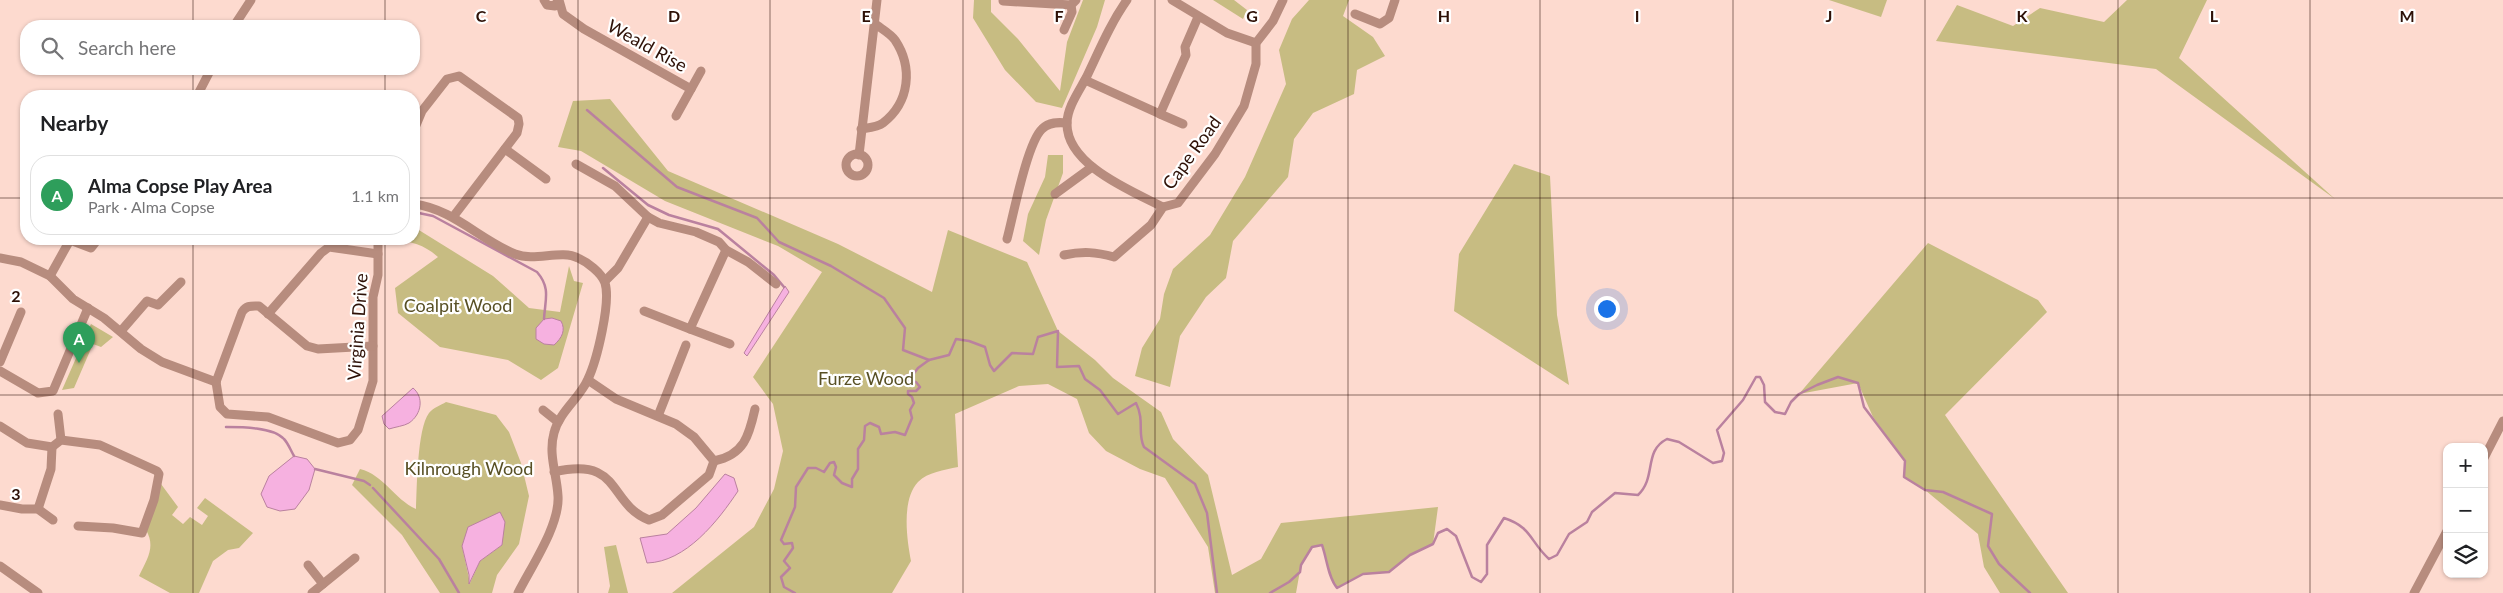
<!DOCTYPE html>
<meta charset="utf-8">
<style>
body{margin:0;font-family:Lato,sans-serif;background:#f2f2f2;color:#202124}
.controls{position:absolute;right:15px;bottom:15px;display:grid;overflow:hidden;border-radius:10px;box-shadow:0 1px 4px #0004}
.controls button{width:45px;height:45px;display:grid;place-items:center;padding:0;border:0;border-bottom:1px solid #e0e0e0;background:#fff;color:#202124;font:25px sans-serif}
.you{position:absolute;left:1606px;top:308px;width:18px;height:18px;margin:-12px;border:4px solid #fff;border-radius:50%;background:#1a73e8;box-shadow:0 0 0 8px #1a73e833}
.badge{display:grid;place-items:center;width:32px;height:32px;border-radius:50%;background:#2563eb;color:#fff;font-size:16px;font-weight:700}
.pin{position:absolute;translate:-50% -41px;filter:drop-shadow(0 1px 2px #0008)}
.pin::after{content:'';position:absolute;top:26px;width:18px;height:15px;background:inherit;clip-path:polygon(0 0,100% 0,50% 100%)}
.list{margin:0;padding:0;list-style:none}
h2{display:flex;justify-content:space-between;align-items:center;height:65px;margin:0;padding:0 20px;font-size:21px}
h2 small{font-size:16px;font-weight:400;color:#757577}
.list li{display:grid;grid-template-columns:32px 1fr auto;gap:15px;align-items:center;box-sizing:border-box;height:80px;margin:0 10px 10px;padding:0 10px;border:1px solid #e0e0e0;border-radius:20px}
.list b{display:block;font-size:19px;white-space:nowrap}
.list p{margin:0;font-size:16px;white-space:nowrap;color:#757577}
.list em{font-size:16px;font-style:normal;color:#757577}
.icon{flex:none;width:28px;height:28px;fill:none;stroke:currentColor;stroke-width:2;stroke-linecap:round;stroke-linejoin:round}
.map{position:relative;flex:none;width:2503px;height:593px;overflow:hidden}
.search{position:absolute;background:#fff;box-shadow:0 1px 4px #0004;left:20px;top:20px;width:400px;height:55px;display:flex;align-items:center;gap:12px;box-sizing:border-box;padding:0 18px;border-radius:20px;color:#757577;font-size:19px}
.panel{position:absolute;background:#fff;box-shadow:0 1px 4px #0004;left:20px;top:90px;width:400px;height:155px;border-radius:20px}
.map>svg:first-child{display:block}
</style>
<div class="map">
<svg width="2503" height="593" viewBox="0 0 2503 593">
<rect width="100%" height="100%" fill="#fddacf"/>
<g fill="#c7bc82" fill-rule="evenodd">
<path d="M974 0H991V12L1018 39 1060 91 1067 42 1083 0H1105L1097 27 1062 108 1036 102 1005 70 973 18Z"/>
<path d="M1213 0H1234L1247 10 1243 19Z"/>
<path d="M1309 0H1349L1343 16 1373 37 1385 56 1357 70 1354 94 1313 113 1294 139 1288 177 1233 241 1226 278 1206 297 1180 336 1170 387 1135 376 1142 348 1160 319 1164 294 1173 269 1210 235 1245 177 1286 84 1279 50 1292 19Z"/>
<path d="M1829 0H1887L1881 17Z"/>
<path d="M2127 0H2207L2179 58 2335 199 2156 69 1936 41 1957 5 2013 26 2040 8 2104 22Z"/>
<path d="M610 99 668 171 838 244 932 292 948 230 1027 262 1058 331 1095 360 1113 378 1161 412 1173 439 1208 475 1232 575 1261 559 1281 523 1438 507 1433 544 1410 555 1389 572 1363 574 1337 588C1328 577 1327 559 1322 545L1313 547 1301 565 1296 593H1215L1208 547 1165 478 1140 469 1106 451 1089 433 1077 399 1048 384 1019 386 955 414 958 467C944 470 928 472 918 482 901 500 907 540 911 561L892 593H672L754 527 774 489 783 451 773 404 753 377 822 272 778 246 665 201 581 151 558 147 573 101Z"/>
<path d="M1048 155H1063V173L1046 220 1039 255 1023 241 1028 214 1045 177Z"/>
<path d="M1514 164 1550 176 1557 315 1569 385 1454 311 1459 254Z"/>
<path d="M414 227 493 276 529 308 560 312 569 266 574 281 583 283 558 368 541 380 508 360 440 347 398 313 395 288 438 257C423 244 409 240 389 241V239H414Z"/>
<path d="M1928 243 2038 300 2047 312 1945 415 2068 593H2000L1984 567 1978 534 1925 490 1904 477 1905 461 1873 417 1858 383 1799 394Z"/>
<path d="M91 324 113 337 101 347 93 344 74 388 62 390Z"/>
<path d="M446 402 496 415 509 432 521 463 529 496 519 544 497 575 492 593H440L402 535 352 485 360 469C384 475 394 499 416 509 417 488 417 429 429 413 433 408 441 405 446 402ZM502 545 480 561 470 583 462 546Z"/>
<path d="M161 484 178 507 172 515 183 524 190 517 202 525 208 516 197 508 205 498 253 533 239 548 228 550 213 561 199 593H170L139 576C147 559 156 547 146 530Z"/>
<path d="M616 545 628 593H608L610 586 604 547Z"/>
</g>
<g fill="#f6b1e0" stroke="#ba819f">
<path d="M785 286 789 292 747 356 744 353Z"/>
<path d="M552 318 561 321C566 330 562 338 554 345L544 344 536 339V328L544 319Z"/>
<path d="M413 388C424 397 422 414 409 423 404 426 395 427 389 429L384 424 382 416Z"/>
<path d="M294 456 307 459 315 469 309 490 295 509 280 511 267 507 261 494 269 476Z"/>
<path d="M725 474 734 478 738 491C718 521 686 562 647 563L640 538 667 534 696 508Z"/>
<path d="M500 512 505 522 502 545 480 561 469 584V575L462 546 468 527Z"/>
</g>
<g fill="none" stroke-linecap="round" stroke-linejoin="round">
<g stroke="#ba819f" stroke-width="2.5">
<path d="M587 110 677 187 757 218 779 242 831 266 884 298 905 328 903 350 929 360"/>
<path d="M603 168 648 205 669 215 718 229 774 275 784 287"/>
<path d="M414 212 433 216 537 272C551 288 545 300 544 319"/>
<path d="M226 427C241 427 273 427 284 439 288 443 291 451 294 456"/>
<path d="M315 469 364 481 370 485"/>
<path d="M373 488 439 559 459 593"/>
<path d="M795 593 784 587 781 577 790 568 784 561 793 548 792 543 784 544 781 540 795 507 796 487 808 468H816L824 472 830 463 834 462 836 467 834 475 842 483 852 487V479L858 469V449L864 440 865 426 870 423 879 427 881 434 895 432 905 435 912 418 910 410 914 403 912 397 908 394V391H916L920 387 916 382 902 381V378L907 375 912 376 918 368 929 360 949 355 956 339 969 341 985 347 990 365 994 371 1012 353 1033 354 1038 337 1058 331 1057 367 1079 366 1085 379 1100 390 1118 414 1136 403C1145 421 1137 433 1144 447L1195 484 1207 513 1217 593"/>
<path d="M1270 593 1289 582 1300 572 1301 565 1312 547 1322 545C1327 559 1328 577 1337 588L1363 574 1389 572 1410 555 1433 544 1438 533 1447 529 1456 536 1472 577 1481 582 1487 574V545L1504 518C1532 527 1530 542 1549 559L1557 555 1569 534 1587 522 1592 512 1615 493 1638 495C1657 477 1643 451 1667 439L1679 442 1713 463 1722 461 1724 453 1717 430 1743 400 1756 377H1760L1764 385 1765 402 1775 412 1785 414 1791 402 1799 394 1817 385 1838 377 1858 383 1864 407 1905 461 1904 477 1925 490 1943 492 1992 514 1988 546 1999 564 2030 593"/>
</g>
<g stroke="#b78c7e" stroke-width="9">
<path d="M544 0 547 5 555 6 558 0"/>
<path d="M559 0 563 14 584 29 691 89"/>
<path d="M1127 0C1110 24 1099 51 1086 78 1079 91 1067 108 1067 123 1066 165 1132 191 1163 207"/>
<path d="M1172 0 1227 33 1256 43"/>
<path d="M1003 1 1071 5"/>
<path d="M1355 14 1380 24 1389 18 1395 0"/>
<path d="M234 26 251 0"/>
<path d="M1064 30 1072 12 1071 5 1076 0"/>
<path d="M1085 80 1160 114 1186 55 1185 47 1198 17"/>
<path d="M197 96 211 69"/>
<path d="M1160 114 1183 124"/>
<path d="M676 116 701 71"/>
<path d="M861 129C867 128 878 127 883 123 910 102 913 67 895 40 890 33 880 28 874 23"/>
<path d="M414 130 422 111 447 79 459 76 518 118 519 124 517 133 453 217"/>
<path d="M505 149 546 179"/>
<circle cx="857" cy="165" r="11"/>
<path d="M859 155 877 0"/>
<path d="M576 164 615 186 648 217 659 223 696 232 719 242 726 250 748 262 776 284"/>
<path d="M1055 194 1092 167"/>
<path d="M414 204C453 209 479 239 515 254 535 262 561 249 578 258 587 262 602 273 605 283 611 302 597 360 588 379 580 398 559 412 554 433 548 454 557 475 558 496 560 525 531 567 518 593"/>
<path d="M1007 239C1013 217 1027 143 1042 129 1049 122 1058 122 1067 123"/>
<path d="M726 250 690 329 730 344"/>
<path d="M1064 255C1083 251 1096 252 1114 257L1151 225 1163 207 1178 203 1215 154 1244 106 1256 64V43L1273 21 1283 0"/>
<path d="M0 258 21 262 50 276 73 299 104 318 141 349 162 362 216 382"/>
<path d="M50 276 70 240 91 248 98 239"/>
<path d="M605 281 618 268 648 217"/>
<path d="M644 311 690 329"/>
<path d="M268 314 321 253 329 247 378 254"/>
<path d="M121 331 147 301 158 305 181 282"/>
<path d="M0 362 21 312"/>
<path d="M0 371 38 393 53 391 88 308"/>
<path d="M216 382 220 407 227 414 268 417 338 443 350 440 358 430 373 381V297L378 275V239"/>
<path d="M216 382 242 312C247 305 251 306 259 306L307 346 318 349 373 346"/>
<path d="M543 410 558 422"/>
<path d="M58 414 61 440"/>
<path d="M658 416 686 345"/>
<path d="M0 426 27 443 52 447 61 440 100 445 157 471 159 474 154 500 142 533 113 528 78 526"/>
<path d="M2484 458 2503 421"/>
<path d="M714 461C744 455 749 436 755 409"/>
<path d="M554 472C622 456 607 503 649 520L662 515 709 475 714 461 694 437 676 424 616 399 588 380"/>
<path d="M0 505 22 509H38L53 520"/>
<path d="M38 509 51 469 52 447"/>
<path d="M308 565 323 584"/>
<path d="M0 566 38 593"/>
<path d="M312 593 355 558"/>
<path d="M2414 593 2447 531"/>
</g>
</g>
<path fill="none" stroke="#2e1107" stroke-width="1" stroke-opacity="0.55" d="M193 0V26M385 0V26M578 0V593M770 0V593M963 0V593M1155 0V593M1348 0V593M1540 0V593M1733 0V593M1925 0V593M2118 0V593M2310 0V593M193 69V96M385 69V96M0 198H26M414 198H2503M193 239V593M385 239V593M0 395H2503"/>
<g text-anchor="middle" stroke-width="4.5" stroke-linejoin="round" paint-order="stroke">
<g font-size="18" fill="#2e1107" stroke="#fff">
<text transform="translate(647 46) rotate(29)" y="6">Weald Rise</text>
<text transform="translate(1192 153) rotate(-54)" y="6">Cape Road</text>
<text transform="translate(358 327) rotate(-86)" y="6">Virginia Drive</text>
</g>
<g font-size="18" fill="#585025" stroke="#fff">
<text x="458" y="312">Coalpit Wood</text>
<text x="866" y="385">Furze Wood</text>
<text x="469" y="475">Kilnrough Wood</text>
</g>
</g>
<g font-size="16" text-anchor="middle" font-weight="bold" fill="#2e1107" stroke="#fff" stroke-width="4.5" stroke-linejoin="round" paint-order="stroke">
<text x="481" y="22">C</text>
<text x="674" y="22">D</text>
<text x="866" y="22">E</text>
<text x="1059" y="22">F</text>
<text x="1252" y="22">G</text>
<text x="1444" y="22">H</text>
<text x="1637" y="22">I</text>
<text x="1829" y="22">J</text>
<text x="2022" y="22">K</text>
<text x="2214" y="22">L</text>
<text x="2407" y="22">M</text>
<text x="16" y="302">2</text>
<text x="16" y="500">3</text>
</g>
</svg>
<div class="controls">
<button>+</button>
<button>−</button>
<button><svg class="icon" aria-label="layers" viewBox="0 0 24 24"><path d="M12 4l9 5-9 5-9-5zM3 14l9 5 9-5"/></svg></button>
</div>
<div class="you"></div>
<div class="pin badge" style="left:79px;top:363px;background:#2e9e5b">A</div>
<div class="search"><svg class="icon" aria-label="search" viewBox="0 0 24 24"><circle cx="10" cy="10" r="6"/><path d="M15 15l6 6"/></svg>Search here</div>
<section class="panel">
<h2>Nearby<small></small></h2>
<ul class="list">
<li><span class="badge" style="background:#2e9e5b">A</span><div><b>Alma Copse Play Area</b><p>Park · Alma Copse</p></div><em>1.1 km</em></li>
</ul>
</section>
</div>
